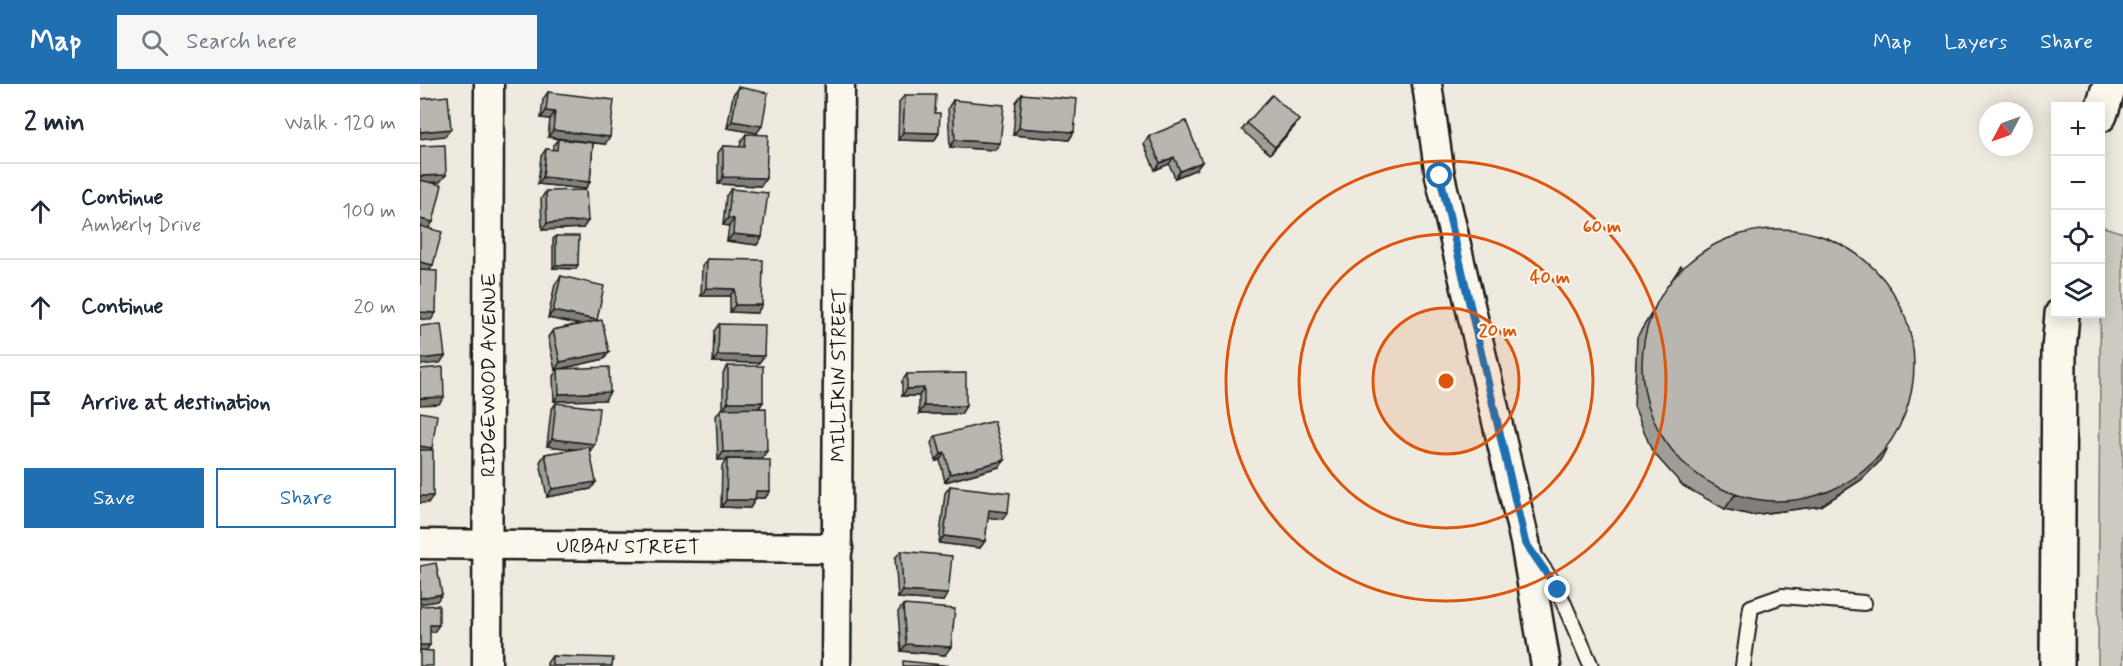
<!DOCTYPE html>
<meta charset="utf-8">
<style>
body{margin:0;font-family:Mynerve,sans-serif;background:#f6f6f7;color:#1f2937}
.controls{position:absolute;right:18px;top:18px;display:grid;overflow:hidden;border-radius:0px;box-shadow:0 3px 15px #0003}
.controls button{width:54px;height:54px;display:grid;place-items:center;padding:0;border:0;border-bottom:2px solid #e0e1e3;background:#fff;color:#1f2937;font:30px sans-serif}
.compass{position:absolute;left:1559px;top:18px;width:54px;height:54px;border-radius:50%;background:#fff;box-shadow:0 3px 15px #0003;rotate:229deg}
.stop{position:absolute;width:18px;height:18px;margin:-14px;border:4px solid #1f6fb2;border-radius:50%;background:#fff}
.stop.end{background:#1f6fb2;border-color:#fff;box-shadow:0 2px 6px #0008}
.list{margin:0;padding:0;list-style:none}
h2{display:flex;justify-content:space-between;align-items:center;height:78px;margin:0;padding:0 24px;font-size:26px}
h2 small{font-size:20px;font-weight:400;color:#747a83}
.list li{display:grid;grid-template-columns:39px 1fr auto;gap:18px;align-items:center;box-sizing:border-box;height:96px;padding:0 24px;border-top:2px solid #e0e1e3}
.list b{display:block;font-size:22px;white-space:nowrap}
.list p{margin:0;font-size:20px;white-space:nowrap;color:#747a83}
.list em{font-size:20px;font-style:normal;color:#747a83}
.actions{display:flex;gap:12px;padding:18px 24px}
.actions a{flex:1;padding:14px 0;border:2px solid #1f6fb2;border-radius:0px;text-align:center;font-size:21px;color:#1f6fb2}
.actions .main{background:#1f6fb2;color:#fff}
.icon{flex:none;width:33px;height:33px;fill:none;stroke:currentColor;stroke-width:2;stroke-linecap:round;stroke-linejoin:round}
.map{position:relative;flex:none;width:1703px;height:582px;overflow:hidden}
header{display:flex;align-items:center;gap:36px;box-sizing:border-box;height:84px;padding:0 30px;background:#1f6fb2;color:#fff}
header strong{font-size:28px}
nav{display:flex;gap:33px;margin-inline-start:auto;font-size:21px}
.search{width:420px;height:54px;background:#f6f6f7;display:flex;align-items:center;gap:15px;box-sizing:border-box;padding:0 21px;border-radius:0px;color:#747a83;font-size:22px}
main{display:flex}
aside{flex:1;background:#fff}
.map>svg:first-child{display:block}
</style>
<header>
<strong>Map</strong>
<div class="search"><svg class="icon" aria-label="search" viewBox="0 0 24 24"><circle cx="10" cy="10" r="6"/><path d="M15 15l6 6"/></svg>Search here</div>
<nav><a>Map</a><a>Layers</a><a>Share</a></nav>
</header>
<main>
<aside>
<h2>2 min<small>Walk · 120 m</small></h2>
<ul class="list">
<li><svg class="icon" aria-label="ahead" viewBox="0 0 24 24"><path d="M12 20V5M6 11l6-6 6 6"/></svg><div><b>Continue</b><p>Amberly Drive</p></div><em>100 m</em></li>
<li><svg class="icon" aria-label="ahead" viewBox="0 0 24 24"><path d="M12 20V5M6 11l6-6 6 6"/></svg><div><b>Continue</b></div><em>20 m</em></li>
<li><svg class="icon" aria-label="arrive" viewBox="0 0 24 24"><path d="M6 21V4h12l-3 4 3 4H6"/></svg><div><b>Arrive at destination</b></div></li>
</ul>
<div class="actions"><a class="main">Save</a><a>Share</a></div>
</aside>
<div class="map">
<svg width="1703" height="582" viewBox="0 0 1703 582">
<rect width="100%" height="100%" fill="#eeeadf"/>
<filter id="ink" filterUnits="userSpaceOnUse"><feTurbulence type="fractalNoise" baseFrequency=".0167" numOctaves="2"/><feDisplacementMap in="SourceGraphic" scale="12" xChannelSelector="R" yChannelSelector="G"/><feConvolveMatrix kernelMatrix="1 2 1 2 8 2 1 2 1" color-interpolation-filters="sRGB"/></filter>
<g filter="url(#ink)">
<path fill="#ceccc2" stroke="#75746f" stroke-width="1.5" d="M1681 142 1703 149V582H1678Z"/>
<g fill="none" stroke-linecap="round" stroke-linejoin="round">
<g stroke="#1c1c1c" stroke-width="18">
<g id="service">
<path d="M1115 472 1138 506 1171 582"/>
<path d="M1323 582 1331 523 1362 512 1444 519"/>
</g>
</g>
<g stroke="#1c1c1c" stroke-width="33">
<g id="minor">
<path d="M1007 0 1020 92 1105 458 1126 582"/>
<path id="s1" d="M0 460 418 464"/>
<path id="s2" d="M67 582 69 0"/>
<path id="s3" d="M416 582 420 0"/>
</g>
</g>
<g stroke="#1c1c1c" stroke-width="38">
<g id="tertiary">
<path d="M1680 31 1690 0"/>
<path d="M1637 582 1639 266 1642 230"/>
</g>
</g>
<use href="#service" stroke="#fbf7ec" stroke-width="14"/>
<use href="#minor" stroke="#fbf7ec" stroke-width="28"/>
<use href="#tertiary" stroke="#fbf7ec" stroke-width="33"/>
</g>
<g fill="#9f9d96" stroke="#1c1c1c" stroke-width="1.5">
<path d="M318 3 337 49 307 44 313 11Z"/>
<path d="M128 8 185 60 173 59 170 98 165 105 118 100 121 72 126 65 133 66V62L138 55 128 53 130 35 121 34 123 15Z"/>
<path d="M602 10 654 48 649 56 593 51 596 18Z"/>
<path d="M485 11 515 29 519 49 514 57 478 56 479 18Z"/>
<path d="M533 16 580 59 575 66 530 63 528 24Z"/>
<path d="M827 39 874 43 850 70 822 46Z"/>
<path d="M326 50 346 94 341 102 298 100V69L303 62 320 63 321 57Z"/>
<path d="M729 52 777 85 755 94 749 80 735 86 724 60Z"/>
<path d="M311 105 342 153 337 161 307 157 309 142 303 141 306 112Z"/>
<path d="M126 107 163 144 122 146 121 115Z"/>
<path d="M136 152 156 185 133 184V155Z"/>
<path d="M287 175 342 221 337 229 310 228V212H281L282 182Z"/>
<path d="M1261 182 1459 378 1441 396 1401 422 1331 431 1305 425 1263 402 1232 367 1214 322 1217 253 1253 194Z"/>
<path d="M141 192 177 236 189 268 184 275 139 285 185 316 134 317 133 292 138 285 135 286 128 253 133 246 159 240 128 234 135 200Z"/>
<path d="M299 240 339 279 293 278 294 247Z"/>
<path d="M308 282 343 318 339 324 342 374 317 375 350 407 345 414H336L330 424 301 423 302 382 307 375 298 376 296 332 301 325H303V289Z"/>
<path d="M487 290 541 330H499V312H482V297Z"/>
<path d="M136 319 170 367 171 405 127 413 120 378 125 370 155 365 127 362 131 326Z"/>
<path d="M516 352 585 376 579 383 525 398 520 376 516 377 511 359Z"/>
<path d="M530 402 583 435 568 433 565 457 560 464 519 459 525 409Z"/>
<path d="M481 467 523 517 478 514 475 474Z"/>
<path d="M483 521 525 571 481 567 478 528Z"/>
<path d="M132 572 192 582H127V579Z"/>
</g>
<g fill="#827f7a" stroke="#1c1c1c" stroke-width="1.5">
<path d="M126 27 135 28 130 35 121 34Z"/>
<path d="M879 36 874 43 850 70 855 63Z"/>
<path d="M312 37 342 42 337 49 307 44Z"/>
<path d="M599 44 654 48 649 56 593 51Z"/>
<path d="M31 45 25 52 0 55V48Z"/>
<path d="M133 46 190 53 185 60 128 53Z"/>
<path d="M483 48 519 49 514 57 478 56Z"/>
<path d="M535 56 580 59 575 66 530 63Z"/>
<path d="M754 73 749 80 735 86 740 79Z"/>
<path d="M782 78 777 85 755 94 760 87Z"/>
<path d="M26 91 20 98 0 99V92Z"/>
<path d="M123 93 170 98 165 105 118 100Z"/>
<path d="M303 93 346 94 341 102 298 100Z"/>
<path d="M308 134 314 135 309 142 303 141Z"/>
<path d="M0 135 13 138 8 145 0 143Z"/>
<path d="M168 137 163 144 122 146 127 139Z"/>
<path d="M313 150 342 153 337 161 307 157Z"/>
<path d="M0 178 13 181 8 189 0 187Z"/>
<path d="M136 181H158L156 185 133 184Z"/>
<path d="M286 204 315 205 310 212H281Z"/>
<path d="M315 221H342L337 229 310 228Z"/>
<path d="M133 227 177 236 172 243 128 234Z"/>
<path d="M0 228 16 229 11 236 0 235Z"/>
<path d="M189 268 184 275 135 286 140 278Z"/>
<path d="M298 271 344 272 339 279 293 278Z"/>
<path d="M25 272 20 279 0 281V275Z"/>
<path d="M504 304 499 312H482L487 305Z"/>
<path d="M190 308 185 316 134 317 139 310Z"/>
<path d="M24 313 19 320 0 321V314Z"/>
<path d="M308 318H343L338 325 303 326Z"/>
<path d="M504 322H546L541 330H499Z"/>
<path d="M132 355 175 360 170 367 127 362Z"/>
<path d="M0 362 12 364 7 372 0 370Z"/>
<path d="M1467 365 1459 378 1441 396 1401 422 1331 431 1305 425 1314 412Z"/>
<path d="M347 367 342 374 298 376 303 368Z"/>
<path d="M525 369 520 376 516 377 521 370Z"/>
<path d="M585 376 579 383 525 398 530 390Z"/>
<path d="M176 398 171 405 127 413 132 405Z"/>
<path d="M336 407H350L345 414H331Z"/>
<path d="M0 412H13L8 419H0Z"/>
<path d="M306 416H335L330 424 301 423Z"/>
<path d="M569 426 588 428 583 435 564 433Z"/>
<path d="M524 452 565 457 560 464 519 459Z"/>
<path d="M483 507 528 510 523 517 478 514Z"/>
<path d="M22 510 17 517 0 520V514Z"/>
<path d="M10 541H19L14 548H5Z"/>
<path d="M486 560 531 563 525 571 481 567Z"/>
<path d="M0 561H10L5 568H0Z"/>
</g>
<g fill="#b9b6af" stroke="#1c1c1c" stroke-width="1.5">
<path d="M318 3 348 9 342 42 312 37Z"/>
<path d="M128 8 194 16 190 53 133 46 135 28 126 27Z"/>
<path d="M602 10 657 15 654 48 599 44Z"/>
<path d="M485 11H516L515 29H520L519 49 483 48Z"/>
<path d="M852 11 879 36 855 63 827 39Z"/>
<path d="M28 12 31 45 0 48V15Z"/>
<path d="M533 16 584 21 580 59 535 56Z"/>
<path d="M766 37 782 78 760 87 754 73 740 79 729 52Z"/>
<path d="M326 50 348 51 346 94 303 93V62L325 63Z"/>
<path d="M138 55 173 59 170 98 123 93 126 65 137 66Z"/>
<path d="M25 61 26 91 0 92V62Z"/>
<path d="M0 96 22 101 13 138 0 135Z"/>
<path d="M311 105 348 109 342 153 313 150 314 135 308 134Z"/>
<path d="M166 106 168 137 127 139 126 107Z"/>
<path d="M0 142 22 148 13 181 0 178Z"/>
<circle cx="1358" cy="281" r="136"/>
<path d="M136 152H159L158 181H136Z"/>
<path d="M287 175 343 176 342 221H315V205L286 204Z"/>
<path d="M0 186 17 187 16 229 0 228Z"/>
<path d="M141 192 184 202 177 236 133 227Z"/>
<path d="M182 236 189 268 140 278 133 246Z"/>
<path d="M21 240 25 272 0 275V242Z"/>
<path d="M299 240 345 241 344 272 298 271Z"/>
<rect x="308" y="282" width="35" height="36"/>
<path d="M23 283 24 313 0 314V285Z"/>
<path d="M189 283 190 308 139 310 138 285Z"/>
<path d="M546 289V322H504V304L487 305V290Z"/>
<path d="M136 319 179 324 175 360 132 355Z"/>
<path d="M346 324 347 367 303 368 301 325Z"/>
<path d="M0 328 17 331 12 364 0 362Z"/>
<path d="M574 337 585 376 530 390 525 369 521 370 516 352Z"/>
<path d="M169 363 176 398 132 405 125 370Z"/>
<rect x="0" y="366" width="13" height="46"/>
<path d="M307 375 350 376V407H336L335 416H306Z"/>
<path d="M530 402 590 409 588 428 569 426 565 457 524 452Z"/>
<path d="M481 467 532 472 528 510 483 507Z"/>
<path d="M16 479 22 510 0 514V482Z"/>
<path d="M19 521V541H10V561H0V522Z"/>
<path d="M483 521 535 525 531 563 486 560Z"/>
<path d="M0 566 13 567V582H0Z"/>
<path d="M132 572 193 574 192 582H132Z"/>
<path d="M483 577 533 582H483Z"/>
</g>
</g>
<g fill="none" stroke-linecap="round" stroke-linejoin="round" filter="url(#ink)">
<path stroke="#1f6fb2" stroke-width="8" d="M1020 92 1105 458 1138 506"/>
</g>
<circle cx="1026" cy="297" r="73" fill="#de560d" fill-opacity=".12"/>
<g fill="none" stroke="#de560d" stroke-width="3">
<circle cx="1026" cy="297" r="73"/>
<circle cx="1026" cy="297" r="147"/>
<circle cx="1026" cy="297" r="220"/>
</g>
<g text-anchor="middle" stroke-width="4.5" stroke-linejoin="round" paint-order="stroke">
<g font-size="20" fill="#1c1c1c" stroke="#fbf7ec">
<text dy="7" stroke="none"><textPath href="#s2" startOffset="291">RIDGEWOOD AVENUE</textPath></text>
<text dy="7" stroke="none"><textPath href="#s3" startOffset="291">MILLIKIN STREET</textPath></text>
<text dy="7" stroke="none"><textPath href="#s1" startOffset="208">URBAN STREET</textPath></text>
</g>
</g>
<circle cx="1026" cy="297" r="9" fill="#de560d" stroke="#fbf7ec" stroke-width="3"/>
<g font-size="18" text-anchor="middle" font-weight="bold" fill="#de560d" stroke="#fbf7ec" stroke-width="4.5" stroke-linejoin="round" paint-order="stroke">
<text x="1182" y="148">60 m</text>
<text x="1130" y="199">40 m</text>
<text x="1078" y="252">20 m</text>
</g>
</svg>
<div class="controls">
<button>+</button>
<button>−</button>
<button><svg class="icon" aria-label="locate" viewBox="0 0 24 24"><circle cx="12" cy="12" r="6"/><path d="M12 2v4M12 18v4M2 12h4M18 12h4"/></svg></button>
<button><svg class="icon" aria-label="layers" viewBox="0 0 24 24"><path d="M12 4l9 5-9 5-9-5zM3 14l9 5 9-5"/></svg></button>
</div>
<svg class="compass" viewBox="-18 -18 36 36"><path d="M0-13l5 13h-10z" fill="#e53935"/><path d="M0 13l5-13h-10z" fill="#747a83"/></svg>
<div class="stop" style="left:1020px;top:92px"></div>
<div class="stop end" style="left:1138px;top:506px"></div>
</div>
</main>
